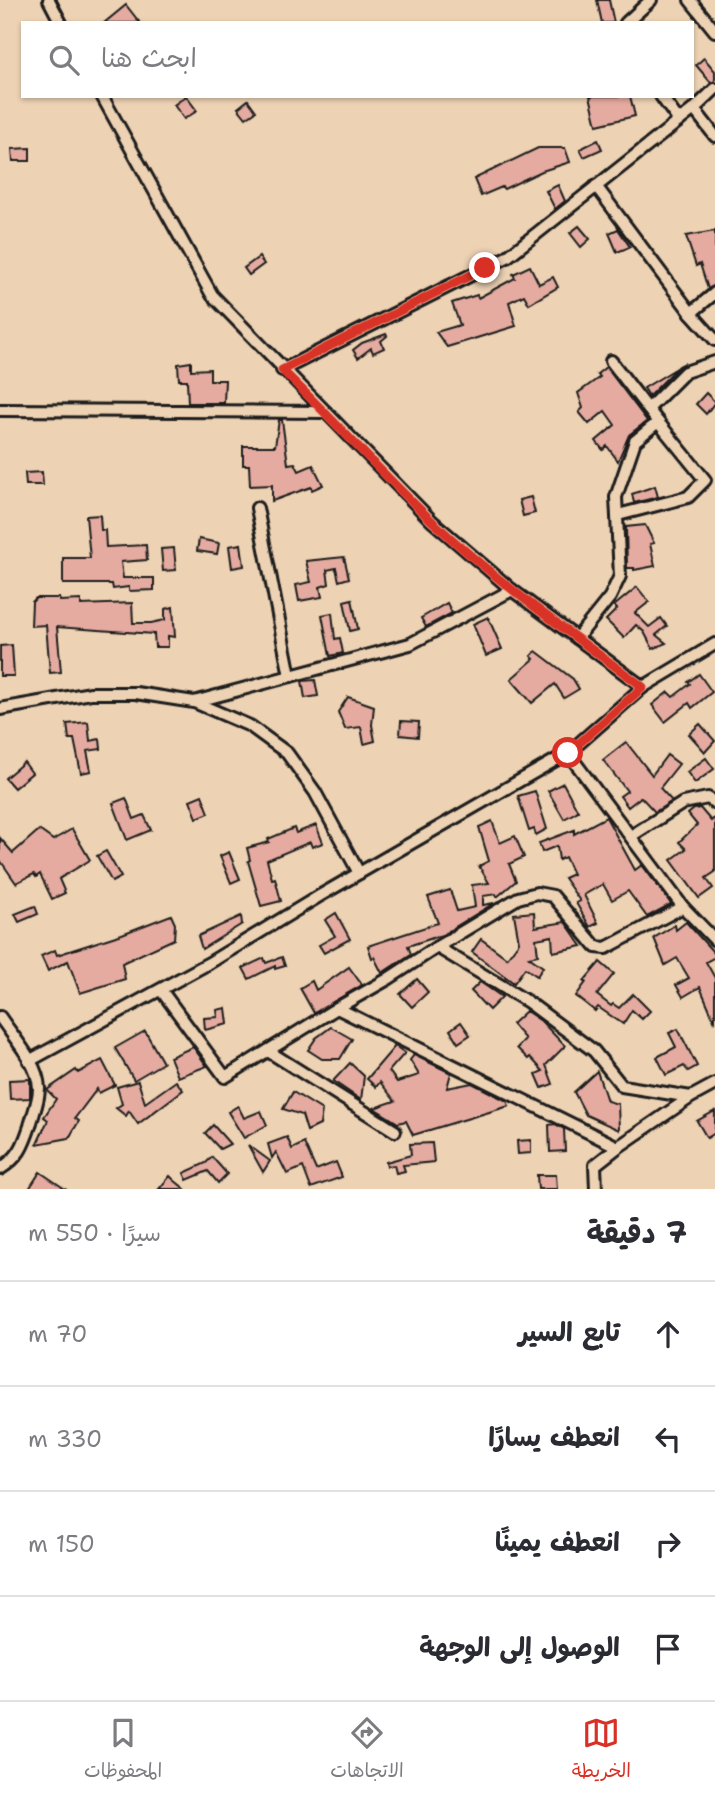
<!DOCTYPE html>
<html lang="ar">
<meta charset="utf-8">
<style>
body{margin:0;font-family:"Shantell Sans","Playpen Sans Arabic",sans-serif;background:#f7f7f7;color:#2b2b33;direction:rtl}
.stop{position:absolute;width:21px;height:21px;margin:-16px;border:5px solid #d93025;border-radius:50%;background:#fff}
.stop.end{background:#d93025;border-color:#fff;box-shadow:0 2px 7px #0008}
.list{margin:0;padding:0;list-style:none}
h2{display:flex;justify-content:space-between;align-items:center;height:91px;margin:0;padding:0 28px;font-size:30px}
h2 small{font-size:23px;font-weight:400;color:#7c7c81}
.list li{display:grid;grid-template-columns:46px 1fr auto;gap:21px;align-items:center;box-sizing:border-box;height:105px;padding:0 28px;border-top:2px solid #e1e1e2}
.list b{display:block;font-size:26px;white-space:nowrap}
.list em{font-size:23px;font-style:normal;color:#7c7c81}
.icon{flex:none;width:38px;height:38px;fill:none;stroke:currentColor;stroke-width:2;stroke-linecap:round;stroke-linejoin:round}
.map{position:relative;flex:none;width:715px;height:1189px;overflow:hidden;direction:ltr}
.search{position:absolute;background:#fff;box-shadow:0 2px 5px #0004;left:21px;right:21px;top:21px;height:77px;display:flex;align-items:center;gap:18px;box-sizing:border-box;padding:0 24px;border-radius:0px;color:#7c7c81;font-size:26px}
.sheet{height:511px;background:#fff}
nav{display:flex;justify-content:space-around;align-items:center;box-sizing:border-box;height:98px;border-top:2px solid #e1e1e2;background:#fff;font-size:19px;color:#7c7c81}
nav a{display:grid;justify-items:center;gap:4px}
nav .on{color:#d93025}
.map>svg:first-child{display:block}
</style>
<div class="map">
<svg width="715" height="1189" viewBox="0 0 715 1189">
<rect width="100%" height="100%" fill="#edd2b4"/>
<filter id="ink" filterUnits="userSpaceOnUse"><feTurbulence type="fractalNoise" baseFrequency=".0143" numOctaves="2"/><feDisplacementMap in="SourceGraphic" scale="14" xChannelSelector="R" yChannelSelector="G"/><feConvolveMatrix kernelMatrix="1 2 1 2 8 2 1 2 1" color-interpolation-filters="sRGB"/></filter>
<g filter="url(#ink)">
<g fill="#e5aba0" stroke="#1c1c1c" stroke-width="2">
<path d="M597 0H609L614 23H602Z"/>
<path d="M126 5 140 23H104Z"/>
<path d="M704 58 715 71V81L711 83 696 65Z"/>
<path d="M186 96 197 111 184 119 174 105Z"/>
<path d="M590 96H630L635 116 597 125Z"/>
<path d="M248 100 256 111 246 118 238 108Z"/>
<path d="M598 140 602 149 584 157 580 149Z"/>
<path d="M30 148V161H13L12 149Z"/>
<path d="M538 148H565L570 162 542 171 504 189 502 187 481 196 474 179Z"/>
<path d="M558 185 565 201 555 209 546 191Z"/>
<path d="M579 226 590 239 581 247 570 233Z"/>
<path d="M618 229 630 247 617 252 609 233Z"/>
<path d="M715 231V285L708 289 700 264 696 266 686 236Z"/>
<path d="M259 257 264 264 249 275 244 268Z"/>
<path d="M530 266 539 284 553 277 558 287 529 304 524 295 509 302 516 326 447 347 436 332 460 325 452 303 477 295 478 298 515 278 513 274Z"/>
<path d="M386 334 387 336 381 341 384 348 373 353 371 348 358 358 353 350 362 343Z"/>
<path d="M191 362V370L210 369V380H225L224 403H188L187 380H179L178 364Z"/>
<path d="M685 363 679 366 649 396 644 388Z"/>
<path d="M606 367 647 421 629 435 618 461 607 446 603 450 596 441 615 425 605 411 589 424 579 412 583 408 578 393 600 377 597 374Z"/>
<path d="M706 393 715 402 706 414 696 404Z"/>
<path d="M279 420H282L288 464 295 463 299 471 313 465 323 485 312 490 311 487 272 501V485L250 486 249 465H243V446H275Z"/>
<path d="M42 472 43 485H26L25 473Z"/>
<path d="M655 486 658 497 634 503 632 494Z"/>
<path d="M531 497 535 513 523 516 519 500Z"/>
<path d="M100 515 101 530H105L106 547 146 545 147 560 121 562 123 578H154V590L129 591V587L113 589 112 584H63V558H90L86 516Z"/>
<path d="M645 525 654 543 650 544 655 566 634 570V568H627L626 527Z"/>
<path d="M199 539 219 543 217 554 197 551Z"/>
<path d="M241 544 244 566 232 568 229 546Z"/>
<path d="M174 548 176 570 163 571 161 549Z"/>
<path d="M344 557 349 578 339 581 336 568 327 570 329 584 320 587 322 597 299 601 296 585 311 582 306 561Z"/>
<path d="M637 587 649 602 635 613 649 627 661 618 667 626 656 635 666 643 653 649 644 632 636 625 624 638 606 620 617 609 614 606Z"/>
<path d="M36 598H59L60 601 81 600V605L132 603 133 623H151L165 620V609L173 607 175 637 168 636V647H155L154 634 57 627 61 672 50 673 46 625 31 626 32 602Z"/>
<path d="M352 599 358 629 350 631 344 601Z"/>
<path d="M447 603 452 613 426 627 421 618Z"/>
<path d="M332 613 335 639 340 638 343 653 330 656 322 615Z"/>
<path d="M488 617 502 649 486 656 473 624Z"/>
<path d="M12 645 14 676H0V646Z"/>
<path d="M536 651 573 679 579 689 564 698 555 684 532 703 511 679 534 659 531 656Z"/>
<path d="M699 674 712 692 692 708 689 703 665 722 652 705 668 692 673 697 690 684 688 682Z"/>
<path d="M315 680 318 696 305 698 302 681Z"/>
<path d="M348 697 374 706 372 725 375 741 364 744 361 727 345 729 338 712Z"/>
<path d="M401 721 419 722 418 737 400 735Z"/>
<path d="M88 722 90 741 100 739 101 749 87 751 91 771 81 773 74 739H69L67 724Z"/>
<path d="M700 724 715 741 705 752 689 734Z"/>
<path d="M626 742 652 775 667 755 679 764 660 788 672 801 655 812 641 797 628 807 620 796 627 791 603 760Z"/>
<path d="M706 758 714 769 695 783 687 772Z"/>
<path d="M24 762 32 773 14 788 5 778Z"/>
<path d="M563 783 578 811 564 819 548 791Z"/>
<path d="M535 791 547 829 536 835 534 829 529 831 518 796Z"/>
<path d="M202 795 209 813 197 818 190 800Z"/>
<path d="M126 798 134 819 144 815 151 830 127 840 113 803Z"/>
<path d="M700 808 711 821 715 817V872L706 878 713 888 699 898 671 860 686 849 679 842 697 825 688 814 694 809Z"/>
<path d="M606 817 635 870 642 865 671 904 647 917 628 891 612 900 603 884 584 895 598 923 590 927 576 903 580 901 564 878 573 874 565 857 559 860 557 846 542 852 539 843 574 830V834Z"/>
<path d="M492 821 500 843 515 836 524 857 509 864 516 881 497 897 496 894 483 896V905L494 903 442 935 408 946 411 954 382 973 374 957 372 958 368 946 438 923 428 897 450 890 457 911 475 907 472 885 489 883 479 866 489 861 479 827Z"/>
<path d="M316 825 323 843 312 847 310 842 267 860 272 879 275 878 281 901 261 906 248 861 250 860 247 848 269 842 268 839 294 828 296 833Z"/>
<path d="M72 829 90 860 59 879 65 893 52 899 40 874 36 877 34 874 16 883 0 860V838L13 853 39 830 53 840Z"/>
<path d="M106 851 121 877 112 882 97 856Z"/>
<path d="M229 852 240 879 231 883 220 856Z"/>
<path d="M35 906 38 914 19 922 15 914Z"/>
<path d="M534 912 535 927 565 922 582 946 553 952 552 936 536 939 538 955 529 957 543 967 537 976 525 968 514 983 472 952 481 939 507 958 519 942 514 914Z"/>
<path d="M336 913 350 939 324 953 319 945 335 936 325 920Z"/>
<path d="M171 915 175 924 174 939 122 963 125 979 80 993 68 961 48 971 41 956 55 950 57 955 122 934Z"/>
<path d="M241 916 242 924 202 949 198 936Z"/>
<path d="M686 922 715 954V957L706 962 715 978V1022L700 987 683 997 676 985 689 978 677 958 665 965 654 938 675 925 676 930Z"/>
<path d="M282 957 285 966 275 969V966L249 979 243 968 264 958 266 963Z"/>
<path d="M600 962 614 974 597 995 611 1006 613 1004 619 1008 633 994 650 1011 642 1019 632 1010 623 1024 598 1007 595 1011 576 996 586 982 584 981Z"/>
<path d="M349 967 362 985 314 1013 300 988 312 981 316 990Z"/>
<path d="M417 979 428 992 412 1007 400 994Z"/>
<path d="M480 982 502 997 489 1010 471 991Z"/>
<path d="M226 1008 228 1024 205 1030 204 1018 218 1017 217 1010Z"/>
<path d="M526 1011 541 1021 565 1046 546 1065 553 1084 542 1088 536 1074 543 1071 530 1057 528 1059 517 1048 525 1039 512 1024Z"/>
<path d="M461 1022 470 1035 458 1043 450 1030Z"/>
<path d="M331 1027 352 1039 340 1059H322L308 1050 316 1038Z"/>
<path d="M678 1029 697 1066 688 1071 684 1066 666 1075 657 1057 676 1047 669 1033Z"/>
<path d="M145 1031 163 1063 134 1080 115 1048Z"/>
<path d="M395 1046 405 1053 389 1071 397 1082 419 1075 410 1060 414 1055 451 1073 447 1088 472 1083 507 1101 509 1106 413 1135 406 1121 398 1123 374 1108 395 1101 380 1082 376 1087 367 1079Z"/>
<path d="M193 1047 207 1066 178 1077 170 1057Z"/>
<path d="M102 1060 115 1085 99 1093 97 1089 75 1118 79 1121 69 1138 37 1144 48 1120 44 1117 56 1099 47 1090 76 1070 78 1073Z"/>
<path d="M350 1063 364 1076 361 1100 333 1081Z"/>
<path d="M597 1071 607 1101 618 1104 619 1130 586 1115 574 1092Z"/>
<path d="M30 1079V1098L10 1099 9 1080Z"/>
<path d="M138 1081 145 1103 176 1081 183 1090 138 1124 129 1111 126 1116 116 1108 122 1104 117 1087Z"/>
<path d="M293 1092 322 1110 320 1125 307 1131 302 1115 283 1109Z"/>
<path d="M238 1106 244 1118 261 1111 267 1125 244 1138 228 1112Z"/>
<path d="M715 1111V1133L707 1138 697 1121Z"/>
<path d="M555 1124 564 1129 565 1151 550 1152 549 1125Z"/>
<path d="M213 1125 230 1144 220 1149 205 1133Z"/>
<path d="M287 1137 292 1149 304 1143 316 1170 336 1162 342 1177 311 1188 303 1167 287 1174 276 1152 272 1158 268 1144Z"/>
<path d="M531 1140V1153L518 1154 517 1141Z"/>
<path d="M432 1143 434 1162 403 1165 405 1171 396 1173 394 1165 387 1166 386 1162 411 1155 410 1144Z"/>
<path d="M248 1145 270 1161 263 1172Z"/>
<path d="M212 1157 227 1174 218 1183 208 1171 187 1180 184 1173 206 1163Z"/>
<path d="M40 1172 65 1189H29Z"/>
<path d="M537 1175H556L557 1189H538Z"/>
<path d="M170 1176 174 1180 185 1189H159Z"/>
</g>
<g fill="none" stroke-linecap="round" stroke-linejoin="round">
<g stroke="#1c1c1c" stroke-width="16">
<g id="street">
<path d="M49 0 61 23"/>
<path d="M690 0 715 31"/>
<path d="M626 23 651 0"/>
<path d="M102 96 212 295 432 521 512 590 643 687"/>
<path d="M661 96 679 121"/>
<path d="M694 109 715 136"/>
<path d="M596 186 691 313"/>
<path d="M715 293 691 313 715 340"/>
<path d="M611 361 648 409"/>
<path d="M282 370 507 257 694 109 715 89"/>
<path d="M0 410 326 412"/>
<path d="M658 422 648 409 685 372 715 362"/>
<path d="M257 508 290 676"/>
<path d="M577 638 610 597 620 576 616 497 635 441 658 422 705 480 688 497 618 515"/>
<path d="M194 702 410 644 512 590"/>
<path d="M0 709 91 693H136L194 702 250 726 287 753 315 792 359 873"/>
<path d="M568 753 643 687 715 644"/>
<path d="M631 836 683 803 708 798 715 803"/>
<path d="M683 907 715 940"/>
<path d="M161 990 225 1077 337 1008"/>
<path d="M0 1017C13 1037 38 1063 39 1088 39 1101 33 1114 30 1126 23 1147 19 1157 0 1169"/>
<path d="M268 1051 395 1131"/>
<path d="M29 1061 209 963 321 895 568 753 683 907 606 948 596 947 553 896 537 893 518 898 437 947"/>
<path d="M691 1097 622 1086 594 1051 528 1002 437 947 388 979 337 1008 618 1147 691 1097 715 1084"/>
<path d="M596 1189 595 1165 618 1147"/>
</g>
</g>
<use href="#street" stroke="#edd2b4" stroke-width="10"/>
</g>
</g>
<g fill="none" stroke-linecap="round" stroke-linejoin="round" filter="url(#ink)">
<path stroke="#d93025" stroke-width="9" d="M485 268 282 370C333 419 381 473 433 522 498 583 571 634 643 687L568 753"/>
</g>
</svg>
<div class="stop" style="left:568px;top:753px"></div>
<div class="stop end" style="left:485px;top:268px"></div>
<div class="search"><svg class="icon" aria-label="search" viewBox="0 0 24 24"><circle cx="10" cy="10" r="6"/><path d="M15 15l6 6"/></svg>ابحث هنا</div>
</div>
<section class="sheet">
<h2>7 دقيقة<small>سيرًا · 550 m</small></h2>
<ul class="list">
<li><svg class="icon" aria-label="ahead" viewBox="0 0 24 24"><path d="M12 20V5M6 11l6-6 6 6"/></svg><div><b>تابع السير</b></div><em>70 m</em></li>
<li><svg class="icon" aria-label="left" viewBox="0 0 24 24"><path d="M17 20v-9H6M10 6l-5 5 5 5"/></svg><div><b>انعطف يسارًا</b></div><em>330 m</em></li>
<li><svg class="icon" aria-label="right" viewBox="0 0 24 24"><path d="M7 20v-9h11M14 6l5 5-5 5"/></svg><div><b>انعطف يمينًا</b></div><em>150 m</em></li>
<li><svg class="icon" aria-label="arrive" viewBox="0 0 24 24"><path d="M6 21V4h12l-3 4 3 4H6"/></svg><div><b>الوصول إلى الوجهة</b></div></li>
</ul>
</section>
<nav>
<a class="on"><svg class="icon" aria-label="map" viewBox="0 0 24 24"><path d="M3 6l6-2 6 2 6-2v14l-6 2-6-2-6 2zM9 4v14M15 6v14"/></svg>الخريطة</a>
<a><svg class="icon" aria-label="directions" viewBox="0 0 24 24"><path d="M12 3l9 9-9 9-9-9zM9 14v-3h6M13 9l2 2-2 2"/></svg>الاتجاهات</a>
<a><svg class="icon" aria-label="saved" viewBox="0 0 24 24"><path d="M7 4h10v16l-5-4-5 4z"/></svg>المحفوظات</a>
</nav>
